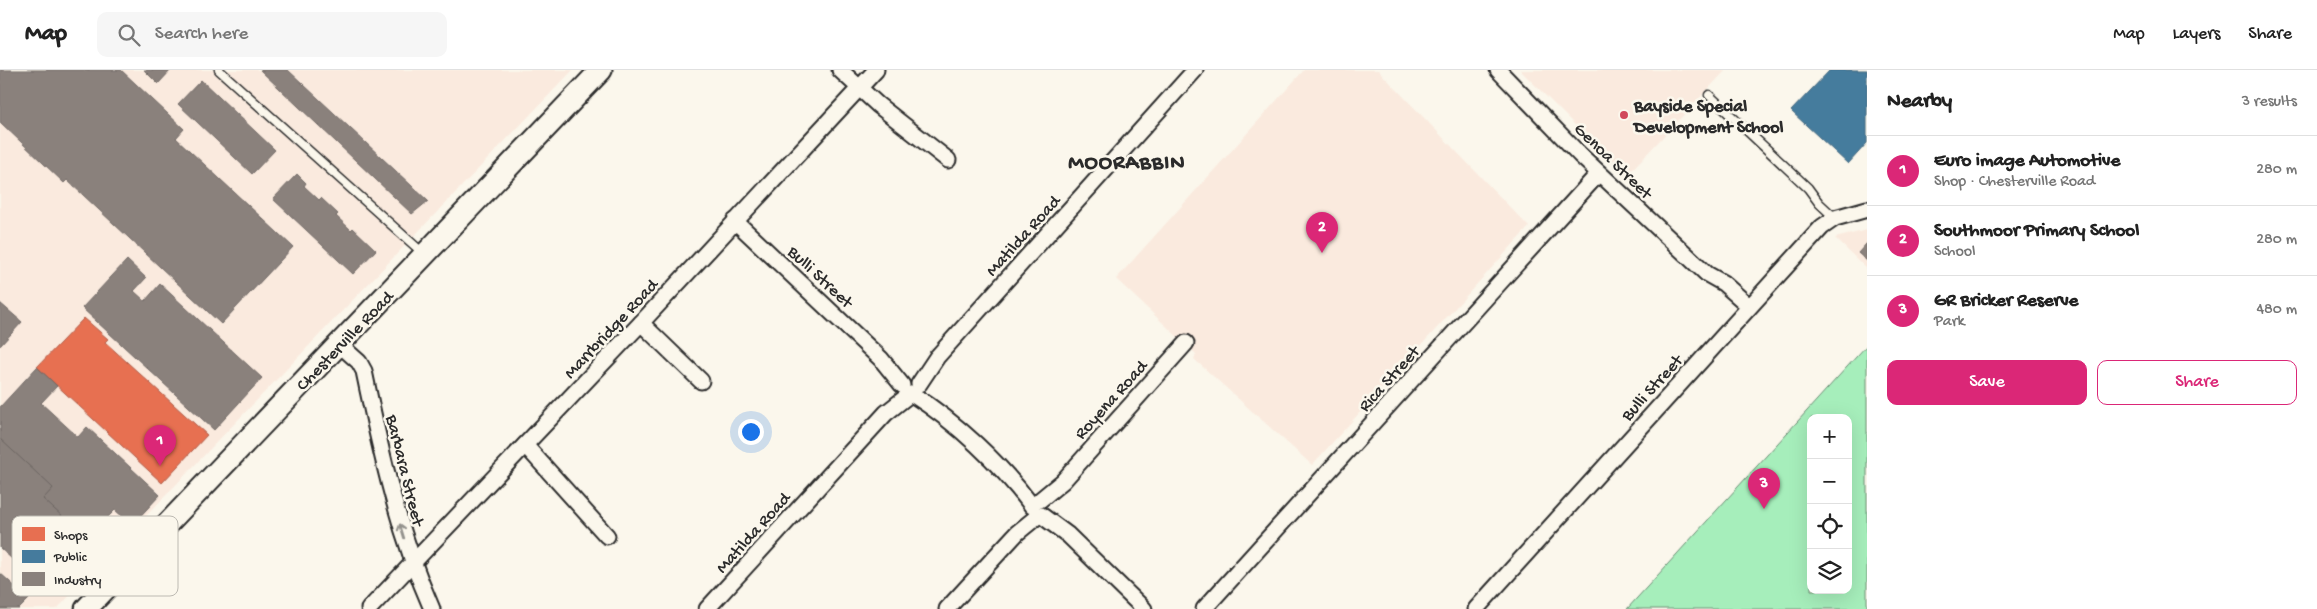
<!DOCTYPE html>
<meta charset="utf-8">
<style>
body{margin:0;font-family:"Gochi Hand",sans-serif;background:#f6f6f6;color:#222}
.controls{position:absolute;right:15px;bottom:15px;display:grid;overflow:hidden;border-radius:10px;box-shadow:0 5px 20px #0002}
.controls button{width:45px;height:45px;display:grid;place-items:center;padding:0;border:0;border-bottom:1px solid #e0e0e0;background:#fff;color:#222;font:25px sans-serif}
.you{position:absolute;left:750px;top:361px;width:18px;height:18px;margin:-12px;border:4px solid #fff;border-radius:50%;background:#1a73e8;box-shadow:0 0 0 8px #1a73e833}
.badge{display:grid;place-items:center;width:32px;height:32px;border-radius:50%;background:#db2777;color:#fff;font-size:16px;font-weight:700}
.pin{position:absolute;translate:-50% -41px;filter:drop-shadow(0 1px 2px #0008)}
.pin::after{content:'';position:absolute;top:26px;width:18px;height:15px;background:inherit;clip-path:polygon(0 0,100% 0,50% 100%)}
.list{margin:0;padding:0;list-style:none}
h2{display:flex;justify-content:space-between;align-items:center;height:65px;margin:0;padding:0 20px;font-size:21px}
h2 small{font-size:16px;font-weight:400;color:#767676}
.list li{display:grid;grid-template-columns:32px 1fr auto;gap:15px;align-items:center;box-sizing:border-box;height:70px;padding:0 20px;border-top:1px solid #e0e0e0}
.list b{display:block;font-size:19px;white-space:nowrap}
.list p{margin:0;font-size:16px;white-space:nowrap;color:#767676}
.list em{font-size:16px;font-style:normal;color:#767676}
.actions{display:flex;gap:10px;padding:15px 20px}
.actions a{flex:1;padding:11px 0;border:1px solid #db2777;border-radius:10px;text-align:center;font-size:18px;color:#db2777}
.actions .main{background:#db2777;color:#fff}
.icon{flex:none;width:28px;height:28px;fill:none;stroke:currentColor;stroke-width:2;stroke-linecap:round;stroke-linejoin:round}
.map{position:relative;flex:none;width:1867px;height:539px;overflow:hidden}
header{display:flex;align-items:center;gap:30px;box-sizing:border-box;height:70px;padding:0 25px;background:#fff;border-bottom:1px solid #e0e0e0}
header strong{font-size:24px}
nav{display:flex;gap:28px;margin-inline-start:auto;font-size:18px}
.search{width:350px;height:45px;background:#f6f6f6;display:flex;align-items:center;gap:12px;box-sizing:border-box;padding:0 18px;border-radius:10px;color:#767676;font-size:19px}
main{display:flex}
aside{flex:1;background:#fff}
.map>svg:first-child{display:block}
</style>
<header>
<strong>Map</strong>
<div class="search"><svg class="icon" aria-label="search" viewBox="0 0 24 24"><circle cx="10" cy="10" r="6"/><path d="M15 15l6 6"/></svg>Search here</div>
<nav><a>Map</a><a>Layers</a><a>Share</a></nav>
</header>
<main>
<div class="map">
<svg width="1867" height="539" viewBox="0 0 1867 539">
<rect width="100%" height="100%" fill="#fbf7ec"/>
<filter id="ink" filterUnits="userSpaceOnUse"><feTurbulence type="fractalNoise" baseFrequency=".02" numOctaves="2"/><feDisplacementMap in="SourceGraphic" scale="10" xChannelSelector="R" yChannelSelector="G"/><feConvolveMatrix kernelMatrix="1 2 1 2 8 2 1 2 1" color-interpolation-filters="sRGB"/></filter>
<g filter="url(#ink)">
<g fill="#faeade">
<path d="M0 0H573L57 539H0Z"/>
<path d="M1304 0H1378L1529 157 1312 395 1194 289 1196 284 1116 209Z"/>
<path d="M1520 0H1726L1626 106Z"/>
<path d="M1867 160V199L1835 168Z"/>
</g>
<path fill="#a6eebb" stroke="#688c73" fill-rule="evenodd" d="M1867 275V539H1627ZM1811 348H1848V520H1811Z"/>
<path fill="#e76f51" stroke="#af5b46" d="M84 248 108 269 105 272 207 365 162 413 37 297Z"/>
<path fill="#457b9d" stroke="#3d637b" d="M1830 0H1867V73L1848 94 1791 41Z"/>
<g fill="#8a817c" stroke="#6e6764">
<path d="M0 0H121L184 59 176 68 293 177 221 254 67 110 64 113 0 52Z"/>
<path d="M144 0H171L158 14Z"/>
<path d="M260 0H288L428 131 412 144Z"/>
<path d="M201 10 275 80 252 104 178 34Z"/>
<path d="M297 104 306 113 304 116 319 130 321 128 338 144 336 146 351 160 353 158 376 180 353 204 273 129Z"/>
<path d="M1867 173V191L1858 183Z"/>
<path d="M127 190 146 208 134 221 145 231 160 214 262 308 214 360 82 238Z"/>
<path d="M0 233 22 252 0 276Z"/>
<path d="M37 297 57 316 41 333 78 367 87 357 160 425 132 455 115 440 107 448 121 461 101 482 43 429 53 418 0 369V337Z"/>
<path d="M0 369 53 418 43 429 96 477 58 520 43 507 37 512 0 478Z"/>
<path d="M0 503 29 529 19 539H0Z"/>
</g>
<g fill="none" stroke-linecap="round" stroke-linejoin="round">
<g stroke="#2b2b2b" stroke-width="11">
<g id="service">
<path d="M219 0 424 184"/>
<path d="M1709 25 1808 118 1819 133 1835 148"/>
</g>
</g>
<g stroke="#2b2b2b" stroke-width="19">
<g id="minor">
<path d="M840 0 878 35 948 90"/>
<path d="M1498 0 1580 85 1707 204 1723 213 1749 236"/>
<path d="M735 151 881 289 902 315"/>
<path d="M641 253 701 311"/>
<path d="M340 275 359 292 364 301C381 383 398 462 432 539"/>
<path d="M919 314 937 287 1195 0"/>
<path d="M912 324C957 353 1000 393 1032 436"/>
<path d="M525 375 607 466"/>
<path d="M1040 430 1063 411 1186 273"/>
<path d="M1041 445 1068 465 1144 539"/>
<path d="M369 539 641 253 876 0"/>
<path d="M707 539 886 343 910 324"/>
<path d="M947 539 1017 463 1039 445"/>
<path d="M1204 539 1599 103"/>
<path d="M1476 539 1822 157 1835 148 1867 139"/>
</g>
</g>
<g stroke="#2b2b2b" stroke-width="25">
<path id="secondary" d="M86 539 601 0"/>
</g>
<use href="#service" stroke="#fbf7ec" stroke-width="8"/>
<use href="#minor" stroke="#fbf7ec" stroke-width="15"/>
<use href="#secondary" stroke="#fbf7ec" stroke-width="21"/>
</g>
<defs><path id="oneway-shaft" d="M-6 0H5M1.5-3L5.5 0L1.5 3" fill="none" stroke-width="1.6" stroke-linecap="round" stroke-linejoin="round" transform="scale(1.25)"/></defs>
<use stroke="#93918c" href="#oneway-shaft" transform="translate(402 461) rotate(-107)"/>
</g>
<circle fill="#d1495b" stroke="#fbf7ec" stroke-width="2" cx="1624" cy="45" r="5"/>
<g text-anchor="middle" stroke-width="5" stroke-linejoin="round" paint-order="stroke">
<g font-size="18" font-weight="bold" fill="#2b2b2b" stroke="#fbf7ec" text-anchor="start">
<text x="1634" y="41">Bayside Special<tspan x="1634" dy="21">Development School</tspan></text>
</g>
<g font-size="18" fill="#2b2b2b" stroke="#fbf7ec">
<text transform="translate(1614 90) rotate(44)" y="6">Genoa Street</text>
<text transform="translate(1022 165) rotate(-48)" y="6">Matilda Road</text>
<text transform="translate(821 206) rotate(43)" y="6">Bulli Street</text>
<text transform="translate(610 258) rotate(-47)" y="6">Marrbridge Road</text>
<text transform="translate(344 270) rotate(-46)" y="6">Chesterville Road</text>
<text transform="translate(1388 308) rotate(-48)" y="6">Rica Street</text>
<text transform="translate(1651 317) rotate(-48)" y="6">Bulli Street</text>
<text transform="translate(1110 329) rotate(-48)" y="6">Royena Road</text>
<text transform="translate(406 400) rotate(76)" y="6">Barbara Street</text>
<text transform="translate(752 462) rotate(-48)" y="6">Matilda Road</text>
</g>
<g font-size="22" font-weight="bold" letter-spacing="1" fill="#2b2b2b" stroke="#fbf7ec">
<text x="1127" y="98">MOORABBIN</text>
</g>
</g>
<rect x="12" y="446" width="166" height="80" rx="8" fill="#fbf7ec" stroke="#bdbab2" stroke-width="1"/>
<rect x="22" y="457" width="23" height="14" fill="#e76f51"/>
<rect x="22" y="480" width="23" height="13" fill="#457b9d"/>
<rect x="22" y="502" width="23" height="14" fill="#8a817c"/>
<g font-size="14" fill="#2b2b2b">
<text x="54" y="469">Shops</text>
<text x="54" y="491">Public</text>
<text x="54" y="514">Industry</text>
</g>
</svg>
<div class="controls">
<button>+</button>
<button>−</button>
<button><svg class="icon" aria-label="locate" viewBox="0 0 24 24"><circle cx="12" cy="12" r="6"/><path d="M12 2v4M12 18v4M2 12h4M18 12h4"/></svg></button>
<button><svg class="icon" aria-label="layers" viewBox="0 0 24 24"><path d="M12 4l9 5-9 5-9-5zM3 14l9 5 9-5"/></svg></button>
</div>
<div class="you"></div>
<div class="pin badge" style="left:160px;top:396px">1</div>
<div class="pin badge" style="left:1322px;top:183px">2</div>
<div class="pin badge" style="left:1764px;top:439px">3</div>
</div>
<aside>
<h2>Nearby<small>3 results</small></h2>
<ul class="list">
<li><span class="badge">1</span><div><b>Euro image Automotive</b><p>Shop · Chesterville Road</p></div><em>280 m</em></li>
<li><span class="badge">2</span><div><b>Southmoor Primary School</b><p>School</p></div><em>280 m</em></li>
<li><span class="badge">3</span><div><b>GR Bricker Reserve</b><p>Park</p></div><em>480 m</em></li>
</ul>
<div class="actions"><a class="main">Save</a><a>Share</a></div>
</aside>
</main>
